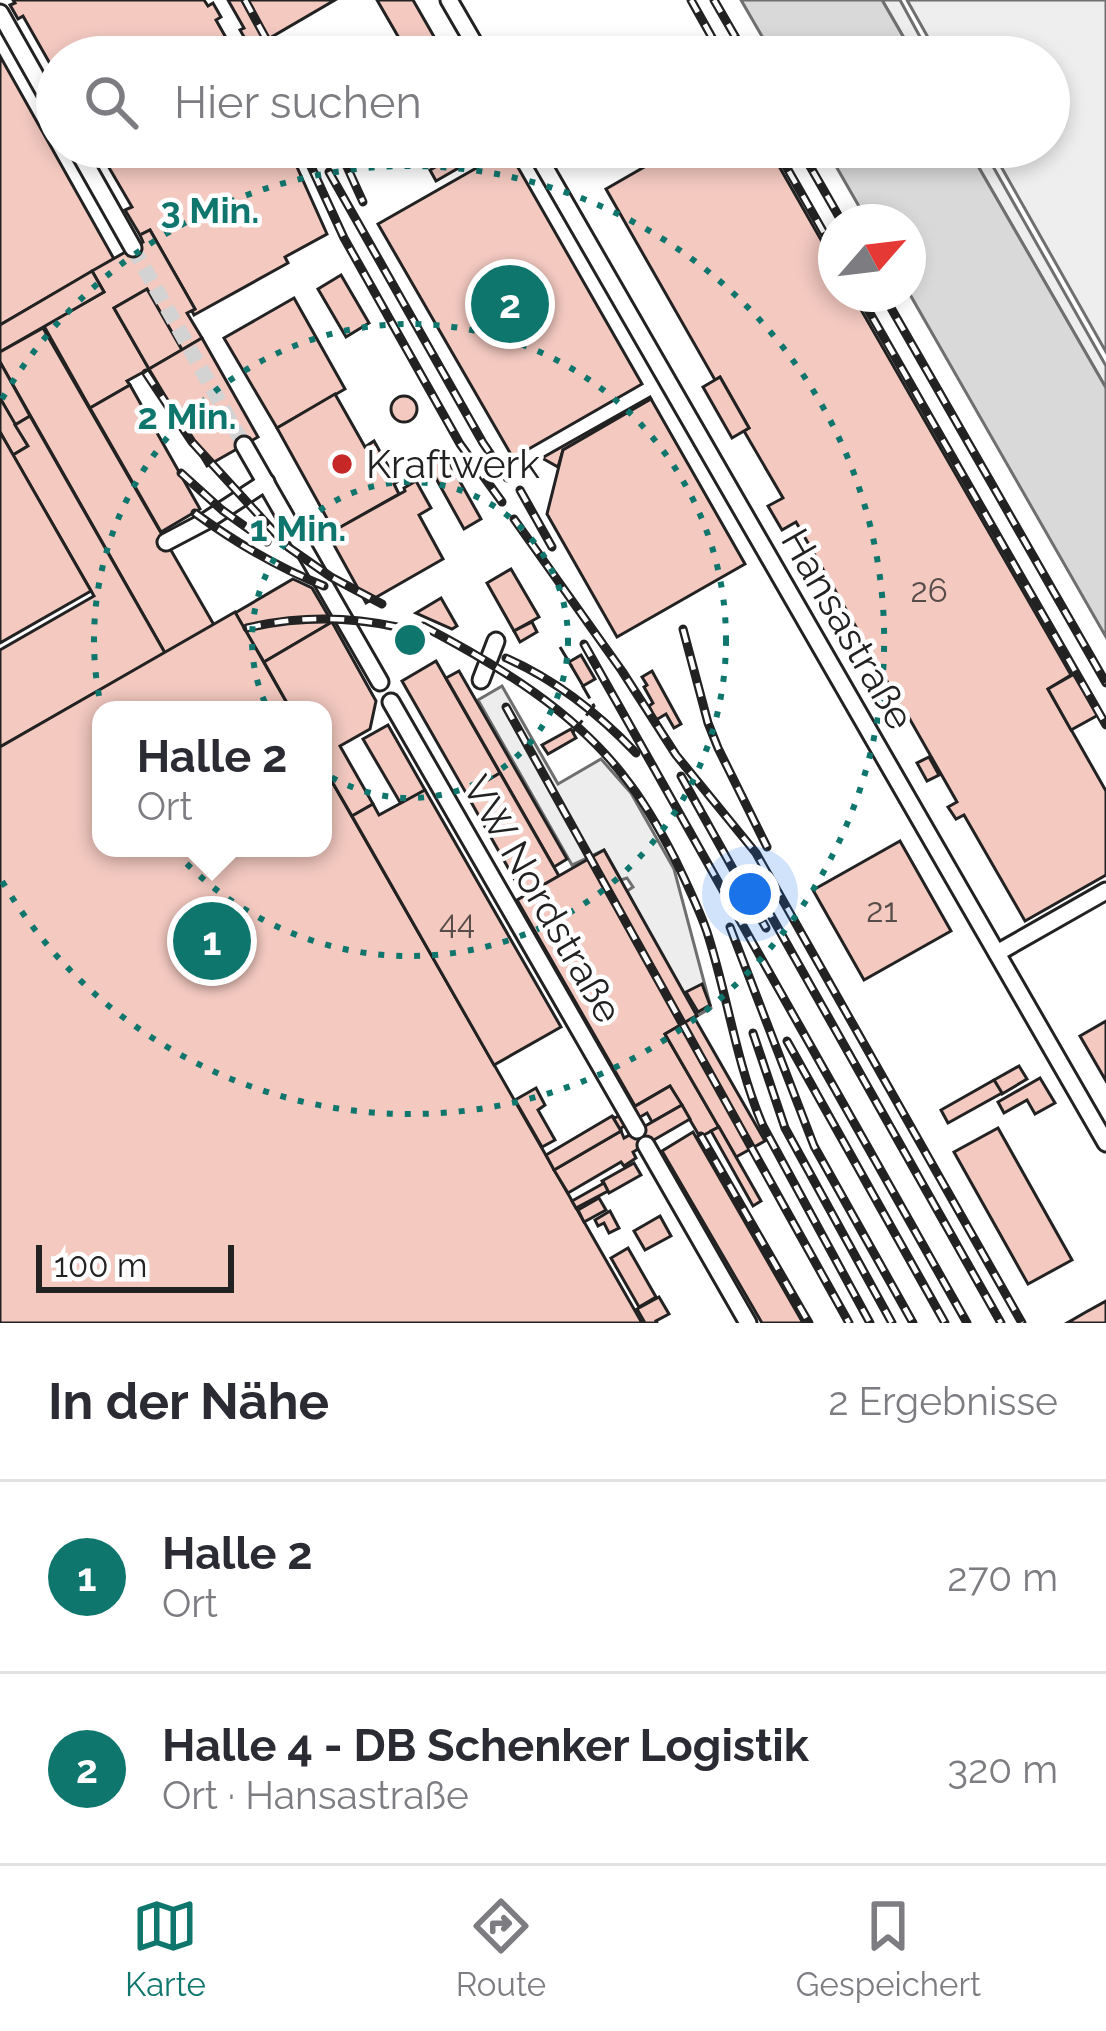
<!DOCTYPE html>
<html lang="de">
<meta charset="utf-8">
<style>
body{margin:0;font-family:Raleway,sans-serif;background:#f2f2f3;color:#2b2b33}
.compass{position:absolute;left:818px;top:204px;width:108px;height:108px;border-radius:50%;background:#fff;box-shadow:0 6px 18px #0003;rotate:62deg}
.scale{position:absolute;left:36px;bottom:30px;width:198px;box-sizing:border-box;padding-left:12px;border:6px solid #222;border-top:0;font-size:33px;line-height:42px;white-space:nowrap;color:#222;-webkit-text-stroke:9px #fff;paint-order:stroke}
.you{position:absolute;left:750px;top:894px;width:42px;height:42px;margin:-30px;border:9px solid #fff;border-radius:50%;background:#1a73e8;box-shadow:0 0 0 18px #1a73e833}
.badge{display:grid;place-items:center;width:78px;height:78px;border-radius:50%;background:#0f766e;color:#fff;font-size:39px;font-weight:700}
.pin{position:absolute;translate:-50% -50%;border:6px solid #fff;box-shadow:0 3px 12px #0006}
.popup{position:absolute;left:92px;top:701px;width:240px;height:156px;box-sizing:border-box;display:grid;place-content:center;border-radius:24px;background:#fff;filter:drop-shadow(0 3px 9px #0005);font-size:39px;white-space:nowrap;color:#7c7c81}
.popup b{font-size:45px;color:#2b2b33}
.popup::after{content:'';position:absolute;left:50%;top:100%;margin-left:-24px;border:24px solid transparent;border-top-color:#fff}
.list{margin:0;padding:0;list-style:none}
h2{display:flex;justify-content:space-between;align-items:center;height:156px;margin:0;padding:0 48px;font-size:51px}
h2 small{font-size:39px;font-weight:400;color:#7c7c81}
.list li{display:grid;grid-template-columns:78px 1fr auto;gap:36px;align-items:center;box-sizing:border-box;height:192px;padding:0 48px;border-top:3px solid #e1e1e2}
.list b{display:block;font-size:45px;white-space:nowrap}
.list p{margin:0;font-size:39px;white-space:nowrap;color:#7c7c81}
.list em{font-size:39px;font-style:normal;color:#7c7c81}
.icon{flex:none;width:66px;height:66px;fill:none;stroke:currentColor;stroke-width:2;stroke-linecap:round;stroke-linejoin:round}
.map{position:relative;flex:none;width:1106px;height:1323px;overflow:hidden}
.search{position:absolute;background:#fff;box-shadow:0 6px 18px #0003;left:36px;right:36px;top:36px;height:132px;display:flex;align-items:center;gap:30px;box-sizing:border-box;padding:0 42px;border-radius:66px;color:#7c7c81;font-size:45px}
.sheet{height:540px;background:#fff}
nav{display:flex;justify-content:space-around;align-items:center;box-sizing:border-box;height:168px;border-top:3px solid #e1e1e2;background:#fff;font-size:33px;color:#7c7c81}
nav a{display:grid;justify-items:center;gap:6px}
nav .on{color:#0f766e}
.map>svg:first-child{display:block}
</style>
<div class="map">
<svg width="1106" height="1323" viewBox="0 0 1106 1323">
<rect width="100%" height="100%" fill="#fff"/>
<g fill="#eee" stroke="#6f6f6f" stroke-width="3">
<path d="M882 0H900L931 57H915Z"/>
<path d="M907 0H1106V352L990 147H1049V57H939Z"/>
<path d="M967 147H982L1106 366V388Z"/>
</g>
<path fill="#ededed" stroke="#6f6f6f" stroke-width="3" d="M502 686 558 784 601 759 631 793 674 869 711 1008 697 1016 634 906 627 891 633 887 627 878 621 880 604 850 572 865 478 700Z"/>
<g fill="#d9d9d9" stroke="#6f6f6f" stroke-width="3">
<path d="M741 0H882L915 57H774Z"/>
<path d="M825 147H967L1106 388V637L908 291V222H868Z"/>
</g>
<g fill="#f3c9c0" stroke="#222" stroke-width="3">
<path d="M13 0H204L208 6 213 3 221 17 216 20 237 57H57V76L23 16 18 19 10 5 15 3Z"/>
<path d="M228 0H335L251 49 240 30 244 28Z"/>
<path d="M377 0H413L444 54 439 57H410Z"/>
<path d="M0 56 114 259 0 325Z"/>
<path d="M97 147H288L327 234 285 257 288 263 194 315 192 311 195 309 150 230 140 235 125 210 132 207Z"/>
<path d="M471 147H495L436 181 430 170Z"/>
<path d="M679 147H768L836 266V294H852L1071 675 1048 689 1106 791V875L1025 921 964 815 956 819 948 807 957 802 904 709 895 714 888 702 896 697 796 522 782 530 768 506 783 498 744 431 749 428 720 377 715 380 606 189Z"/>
<path d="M508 150 642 384 513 458 378 224Z"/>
<path d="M150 230 195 309 187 313 202 338 182 350 147 289 114 308 149 369 127 381 130 385 90 408 44 326 104 292 92 271 143 242 140 235Z"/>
<path d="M92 271 104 292 0 352V325Z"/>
<path d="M341 275 369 323 346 337 318 289Z"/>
<path d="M147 289 182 350 149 369 114 308Z"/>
<path d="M294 298 345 389 277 428 224 338Z"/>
<path d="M43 328 214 625 165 653 0 362V352Z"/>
<path d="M202 338 258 437 207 466 149 369Z"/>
<path d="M0 362 30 416 15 425 0 398Z"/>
<path d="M720 377 749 428 732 438 703 387Z"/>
<path d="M130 385 200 509 161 532 90 408Z"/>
<path d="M335 394 365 447 374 441 397 482 394 484 399 494 334 531 277 428Z"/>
<circle cx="404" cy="409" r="13"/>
<path d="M650 397 651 399 563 450 558 467 542 458Z"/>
<path d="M0 398 28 446 13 455 0 432Z"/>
<path d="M651 399 745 564 617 637 547 514 563 450Z"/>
<path d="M30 416 165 653 0 747V650L94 596 13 455 28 446 15 425Z"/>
<path d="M0 432 91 591 0 643Z"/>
<path d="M445 455 481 519 464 529 428 464Z"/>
<path d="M416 481 431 508 419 515 443 559 366 603 328 534 405 491 404 488Z"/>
<path d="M511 569 539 617 514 631 487 583Z"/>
<path d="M293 579 312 588 332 622 264 662 235 613Z"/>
<path d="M441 598 457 626 452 629 416 613Z"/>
<path d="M235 612 291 710H101V848H323V766L642 1323H0V747Z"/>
<path d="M332 622 376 701 370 729 340 746 373 804 352 816 323 766V710H291L264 662Z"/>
<path d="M532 622 537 632 520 642 514 631Z"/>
<path d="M581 655 595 679 583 686 569 662Z"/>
<path d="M436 661 500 773 466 793 402 681Z"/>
<path d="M459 671 567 859 554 867 446 678Z"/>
<path d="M652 671 681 724 674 728 666 714 656 720 649 706 653 703 644 687 647 685 642 677Z"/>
<path d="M1076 673 1100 714 1071 730 1048 689Z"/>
<path d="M388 725 425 790 401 804 363 739Z"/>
<path d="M571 729 576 738 548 754 542 745Z"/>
<path d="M929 757 939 775 927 781 917 763Z"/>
<path d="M500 773 559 876 524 896 466 793Z"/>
<path d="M425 790 561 1027 494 1065 352 816 373 804 379 815Z"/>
<path d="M900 841 951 931 864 980 813 890Z"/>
<path d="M604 850 697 1016 665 1034 719 1127 700 1137 670 1086 635 1106 517 900Z"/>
<path d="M702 984 710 1005 698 1012 686 992Z"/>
<path d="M694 1017 765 1141 736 1157 665 1034Z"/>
<path d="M1106 1021V1081L1080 1036Z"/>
<path d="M1019 1066 1027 1079 1002 1094 994 1080Z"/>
<path d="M1040 1078 1055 1103 1035 1114 1027 1100 1004 1113 998 1102Z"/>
<path d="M994 1080 1002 1093 948 1123 941 1110Z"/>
<path d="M670 1086 682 1105 652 1122 647 1113 621 1128V1131L612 1116 615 1118Z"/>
<path d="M536 1088 545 1105 538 1110 555 1140 542 1147 515 1100Z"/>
<path d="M682 1105 690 1119 633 1152 636 1158 624 1166 621 1162 568 1193 554 1170 621 1131 624 1138Z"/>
<path d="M612 1116 621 1131 554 1170 546 1155Z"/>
<path d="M719 1127 761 1201 753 1206 711 1131Z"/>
<path d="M998 1128 1072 1260 1028 1284 954 1152Z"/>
<path d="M693 1132 803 1323H762L662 1151Z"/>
<path d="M634 1163 641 1175 609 1193 602 1181Z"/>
<path d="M604 1183 608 1191 576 1208 572 1201Z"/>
<path d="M599 1198 606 1210 584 1222 578 1210Z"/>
<path d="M610 1211 619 1228 609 1233 604 1223 598 1226 595 1220Z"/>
<path d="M660 1216 671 1236 645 1250 634 1231Z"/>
<path d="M628 1248 656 1297 639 1307 611 1258Z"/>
<path d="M659 1297 669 1314 656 1321 657 1323H645L637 1309Z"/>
<path d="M1106 1301V1323H1067L1086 1312Z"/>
</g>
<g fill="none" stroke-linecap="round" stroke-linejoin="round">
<path stroke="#d3d3d3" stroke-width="15" stroke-dasharray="15 8" stroke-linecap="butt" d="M133 248 244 445"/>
<g stroke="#222" stroke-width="21">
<g id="minor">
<path d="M449 0 482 57"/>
<path d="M0 13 57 114"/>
<path d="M76 147 133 248"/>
<path d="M533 147 1106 1143"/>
<path d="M244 445 380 682"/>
<path d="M166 542 206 521 266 482"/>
<path d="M481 680 496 641"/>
<path d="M391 702 637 1130"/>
<path d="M997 953 1106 891"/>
<path d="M646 1145 748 1323"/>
</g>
</g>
<use href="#minor" stroke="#fff" stroke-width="15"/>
<g stroke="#222" stroke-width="9">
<g id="rail">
<path d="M245 0 276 57"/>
<path d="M691 0 723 57"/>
<path d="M714 0 747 57"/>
<path d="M302 147 344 238 460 444 502 502"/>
<path d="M338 147 363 202"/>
<path d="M775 147 836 254"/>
<path d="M799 147 842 222"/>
<path d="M329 172 483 443 507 478"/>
<path d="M859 294 1106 725"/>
<path d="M883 294 1106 683"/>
<path d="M146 373 192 442 288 547 331 577 382 604"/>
<path d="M181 473 222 510 267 542"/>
<path d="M520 490 552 547"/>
<path d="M195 513C236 543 277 567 324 586"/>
<path d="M514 519 622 671 676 755 756 853 1022 1323"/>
<path d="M423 626C497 665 575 711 626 779 645 803 660 830 674 857 686 882 698 906 707 932 728 997 736 1063 763 1126L870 1323"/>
<path d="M247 628C298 616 346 616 397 627"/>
<path d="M683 629 708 723 718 748 767 847"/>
<path d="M584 644 967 1323"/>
<path d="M506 658C556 680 599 714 636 753"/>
<path d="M506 707 849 1323"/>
<path d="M681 776 766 928"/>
<path d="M765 905 1001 1323"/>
<path d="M730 927 814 1146 913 1323"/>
<path d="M753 1033 785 1128 892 1323"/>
<path d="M787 1041 945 1323"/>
<path d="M701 1136 809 1323"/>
</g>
</g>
<use href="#rail" stroke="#fff" stroke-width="4.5" stroke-dasharray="14" stroke-linecap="butt"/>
<g stroke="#222" stroke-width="3" stroke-dasharray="15 6" stroke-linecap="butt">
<path d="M560 647 572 667"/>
<path d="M573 732 594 706 581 683"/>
</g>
</g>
<g fill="none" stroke="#0f766e" stroke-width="6" stroke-dasharray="6 12">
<circle cx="410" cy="640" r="158"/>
<circle cx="410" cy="640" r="316"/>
<path d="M2 399A474 474 0 1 1 2 881"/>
</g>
<circle fill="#c62828" stroke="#fff" stroke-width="4.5" cx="342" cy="464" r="12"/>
<g text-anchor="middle" stroke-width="9" stroke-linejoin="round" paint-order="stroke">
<g font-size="33" fill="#564c4a">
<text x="929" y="602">26</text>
<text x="882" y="922">21</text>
<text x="457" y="934">44</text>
</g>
<g font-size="39" fill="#222" stroke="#fff" text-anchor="start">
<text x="366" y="478">Kraftwerk</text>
</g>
<g font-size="39" fill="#222" stroke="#fff">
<text transform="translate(848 629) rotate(60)" y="14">Hansastraße</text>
<text transform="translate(543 899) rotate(60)" y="14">VW Nordstraße</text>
</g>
</g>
<circle cx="410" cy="640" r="18" fill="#0f766e" stroke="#fff" stroke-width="6"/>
<g font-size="36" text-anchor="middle" font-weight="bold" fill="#0f766e" stroke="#fff" stroke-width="9" stroke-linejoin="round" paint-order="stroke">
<text x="210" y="223">3 Min.</text>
<text x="187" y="429">2 Min.</text>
<text x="298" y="541">1 Min.</text>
</g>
</svg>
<svg class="compass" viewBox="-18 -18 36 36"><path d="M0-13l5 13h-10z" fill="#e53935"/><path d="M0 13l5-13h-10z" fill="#7c7c81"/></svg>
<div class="scale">100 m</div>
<div class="you"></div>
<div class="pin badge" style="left:212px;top:941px">1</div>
<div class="popup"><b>Halle 2</b>Ort</div>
<div class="pin badge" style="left:510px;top:304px">2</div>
<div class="search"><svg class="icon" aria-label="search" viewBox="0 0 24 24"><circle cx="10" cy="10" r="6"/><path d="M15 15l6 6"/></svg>Hier suchen</div>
</div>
<section class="sheet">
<h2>In der Nähe<small>2 Ergebnisse</small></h2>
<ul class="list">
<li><span class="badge">1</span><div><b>Halle 2</b><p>Ort</p></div><em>270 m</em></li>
<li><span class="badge">2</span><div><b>Halle 4 - DB Schenker Logistik</b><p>Ort · Hansastraße</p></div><em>320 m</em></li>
</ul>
</section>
<nav>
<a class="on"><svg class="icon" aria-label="map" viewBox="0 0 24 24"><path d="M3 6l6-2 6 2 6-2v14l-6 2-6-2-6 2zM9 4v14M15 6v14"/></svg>Karte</a>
<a><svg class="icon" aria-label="directions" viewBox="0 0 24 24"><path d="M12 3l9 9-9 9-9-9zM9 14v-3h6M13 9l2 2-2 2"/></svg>Route</a>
<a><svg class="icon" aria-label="saved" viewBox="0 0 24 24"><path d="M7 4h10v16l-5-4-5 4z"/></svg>Gespeichert</a>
</nav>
